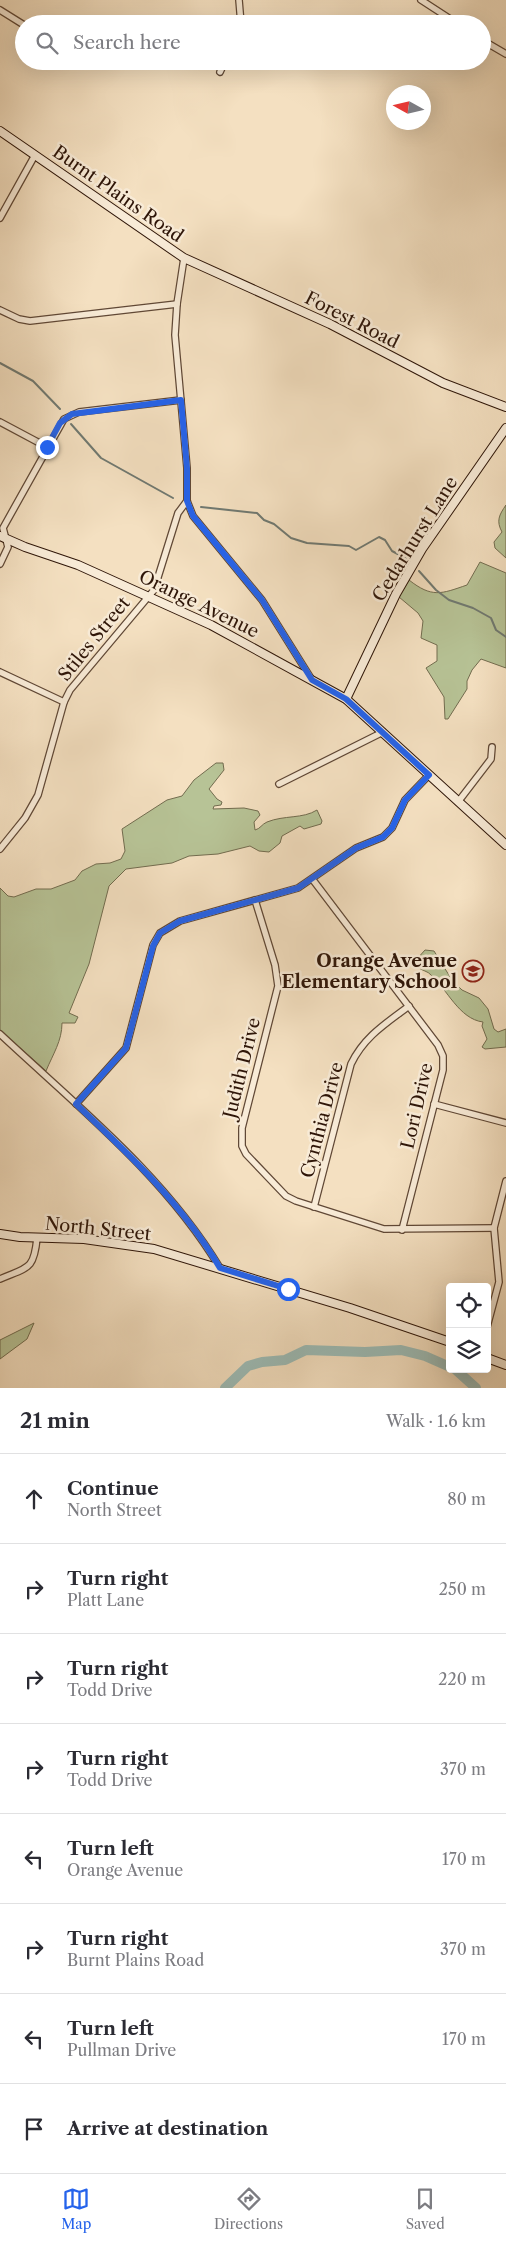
<!DOCTYPE html>
<meta charset="utf-8">
<style>
body{margin:0;font-family:"Libre Caslon Text",serif;background:#f7f7f7;color:#2b2b33}
.controls{position:absolute;right:15px;bottom:15px;display:grid;overflow:hidden;border-radius:5px;box-shadow:0 5px 20px #0002}
.controls button{width:45px;height:45px;display:grid;place-items:center;padding:0;border:0;border-bottom:1px solid #e1e1e2;background:#fff;color:#2b2b33;font:25px sans-serif}
.compass{position:absolute;left:386px;top:85px;width:45px;height:45px;border-radius:50%;background:#fff;box-shadow:0 5px 20px #0002;rotate:278deg}
.stop{position:absolute;width:15px;height:15px;margin:-11px;border:4px solid #2563eb;border-radius:50%;background:#fff}
.stop.end{background:#2563eb;border-color:#fff;box-shadow:0 1px 5px #0008}
.list{margin:0;padding:0;list-style:none}
h2{display:flex;justify-content:space-between;align-items:center;height:65px;margin:0;padding:0 20px;font-size:21px}
h2 small{font-size:16px;font-weight:400;color:#7c7c81}
.list li{display:grid;grid-template-columns:32px 1fr auto;gap:15px;align-items:center;box-sizing:border-box;height:90px;padding:0 20px;border-top:1px solid #e1e1e2}
.list b{display:block;font-size:19px;white-space:nowrap}
.list p{margin:0;font-size:16px;white-space:nowrap;color:#7c7c81}
.list em{font-size:16px;font-style:normal;color:#7c7c81}
.icon{flex:none;width:28px;height:28px;fill:none;stroke:currentColor;stroke-width:2;stroke-linecap:round;stroke-linejoin:round}
.map{position:relative;flex:none;width:506px;height:1388px;overflow:hidden}
.search{position:absolute;background:#fff;box-shadow:0 5px 20px #0002;left:15px;right:15px;top:15px;height:55px;display:flex;align-items:center;gap:12px;box-sizing:border-box;padding:0 18px;border-radius:28px;color:#7c7c81;font-size:19px}
.sheet{height:785px;background:#fff}
nav{display:flex;justify-content:space-around;align-items:center;box-sizing:border-box;height:70px;border-top:1px solid #e1e1e2;background:#fff;font-size:14px;color:#7c7c81}
nav a{display:grid;justify-items:center;gap:2px}
nav .on{color:#2563eb}
.map>svg:first-child{display:block}
</style>
<div class="map">
<svg width="506" height="1388" viewBox="0 0 506 1388">
<rect width="100%" height="100%" fill="#f4e0c1"/>
<filter id="stains"><feTurbulence type="fractalNoise" baseFrequency=".004" numOctaves="4"/><feColorMatrix values="0 0 0 0 .2 0 0 0 0 .09 0 0 0 0 .02 0 0 0 .5 -.17"/></filter>
<radialGradient id="worn" r=".72"><stop offset=".6" stop-color="#630" stop-opacity="0"/><stop offset="1" stop-color="#630" stop-opacity=".3"/></radialGradient>
<g fill="#b7c396" stroke="#726c4f">
<path d="M506 505V558L495 548 494 542 502 532C496 521 499 515 506 505Z"/>
<path d="M480 562 506 573V668L481 659 472 670 467 681V689L448 719H445L444 697 426 668 437 661V645L421 638 423 621 418 613 399 597 409 580C432 598 441 594 467 585Z"/>
<path d="M216 763H223L224 770 209 789 217 799 222 802 221 805 214 806 213 809 244 808 258 811 260 815 254 822 255 830C260 829 262 824 267 822 284 815 303 819 317 810L322 821 321 824 304 829 300 826 282 836 280 843 269 852 259 851 250 846 218 854 189 856 172 863 126 869 109 886 89 964 69 1013 78 1017 75 1023H62C62 1041 53 1054 46 1071L0 1030V888L8 896 14 897 36 889H51L75 880 82 871 96 864 110 863 121 859 125 851 122 829 167 800 182 796 194 780Z"/>
<path d="M425 950 434 951 452 980 462 990 479 998 488 1009 494 1029 498 1032 506 1029V1047L485 1049 482 1047 487 1039 482 1026 483 1022C459 1019 447 989 431 975 428 971 422 971 418 967L416 960Z"/>
<path d="M34 1323 27 1339 0 1359V1340Z"/>
</g>
<g fill="none" stroke-linecap="round" stroke-linejoin="round">
<g stroke="#707971" stroke-width="2">
<path d="M0 363 33 381 60 409"/>
<path d="M71 424 101 458 173 498"/>
<path d="M201 507 257 513 264 520 274 524 291 538 307 543 349 546 356 550 379 537 385 540 392 551 409 560"/>
<path d="M419 571 436 590 449 600 473 608 491 618 496 630 506 637"/>
</g>
<g stroke="#9cbcb7" stroke-width="10">
<path d="M455 1369 476 1388"/>
<path d="M225 1388 248 1366 262 1362 285 1360 306 1350 365 1352 401 1350 425 1356 450 1367"/>
</g>
<g stroke="#604836" stroke-width="8">
<g id="street">
<path d="M239 0 241 24"/>
<path d="M421 0 458 24"/>
<path d="M0 10 24 25"/>
<path d="M482 40 506 54"/>
<path d="M220 72 225 61"/>
<path d="M0 218 35 155"/>
<path d="M184 258 177 304 175 335 187 468V501L193 516 262 600 312 680"/>
<path d="M0 310 19 319 30 321 177 304"/>
<path d="M0 422 47 447"/>
<path d="M0 564 8 547 3 528 64 419 79 412 181 400"/>
<path d="M0 672 64 702"/>
<path d="M279 784 383 732"/>
<path d="M458 802 491 759 492 747"/>
<path d="M0 849 25 818 38 795 64 702 70 690 154 590 178 513 187 501"/>
<path d="M313 880 438 1045 443 1056V1070L402 1230"/>
<path d="M255 900 275 965 278 986 242 1128V1146L246 1154 286 1196 296 1201 384 1229 494 1228"/>
<path d="M0 1034C77 1106 165 1176 220 1268"/>
<path d="M76 1104 126 1048 153 945 160 933 180 921 298 888 356 848 383 837 392 828 405 800 429 775"/>
<path d="M434 1104 506 1123"/>
<path d="M314 1207 351 1064C364 1037 385 1024 409 1006"/>
<path d="M0 1279C28 1267 34 1270 37 1238"/>
<path d="M487 1327 499 1282 494 1228 506 1181"/>
</g>
</g>
<g stroke="#2e1508" stroke-width="10">
<g id="secondary">
<path d="M0 131 184 258 330 324 443 383 506 407"/>
<path d="M0 536 25 547 78 565 211 625 346 699 506 845"/>
<path d="M346 699 396 594 422 549 506 428"/>
<path d="M0 1234 20 1237 84 1239 154 1249 350 1308 450 1342"/>
<path d="M487 1358 506 1365"/>
</g>
</g>
<use href="#street" stroke="#f8ebd7" stroke-width="5.5"/>
<use href="#secondary" stroke="#f8ebd7" stroke-width="8"/>
</g>
<g fill="none" stroke-linecap="round" stroke-linejoin="round">
<path stroke="#2563eb" stroke-width="6" d="M47 447 60 423 72 414 181 400 187 468V501L193 516 262 600 312 680 346 699 429 775 405 800 392 828 383 837 356 848 298 888 180 921 160 933 153 946 126 1048 76 1104C129 1154 183 1205 220 1268L288 1289"/>
</g>
<defs>
<g id="school-ring" transform="scale(1.125)"><circle r="9.5" fill="#f8ebd7" stroke="#8f2418" stroke-width="1.5"/><path d="M0-5L7-2L0 1L-7-2ZM-4 1L0 2.5L4 1V4Q0 6-4 4Z" fill="#8f2418"/></g>
</defs>
<g fill-rule="evenodd">
<use href="#school-ring" x="473" y="971"/>
</g>
<g text-anchor="middle" stroke-width="5" stroke-linejoin="round" paint-order="stroke">
<g font-size="18" fill="#2e1508" stroke="#f8ebd7">
<text transform="translate(118 194) rotate(35)" y="6">Burnt Plains Road</text>
<text transform="translate(352 320) rotate(27)" y="6">Forest Road</text>
<text transform="translate(415 539) rotate(-58)" y="6">Cedarhurst Lane</text>
<text transform="translate(199 604) rotate(26)" y="6">Orange Avenue</text>
<text transform="translate(94 639) rotate(-51)" y="6">Stiles Street</text>
<text transform="translate(242 1068) rotate(-76)" y="6">Judith Drive</text>
<text transform="translate(417 1106) rotate(-77)" y="6">Lori Drive</text>
<text transform="translate(322 1120) rotate(-75)" y="6">Cynthia Drive</text>
<text transform="translate(98 1229) rotate(6)" y="6">North Street</text>
</g>
<g font-size="18" font-weight="bold" fill="#2e1508" stroke="#f8ebd7" text-anchor="end">
<text x="457" y="967">Orange Avenue<tspan x="457" dy="21">Elementary School</tspan></text>
</g>
</g>
<rect width="100%" height="100%" filter="url(#stains)"/>
<rect width="100%" height="100%" fill="url(#worn)"/>
</svg>
<div class="controls">
<button><svg class="icon" aria-label="locate" viewBox="0 0 24 24"><circle cx="12" cy="12" r="6"/><path d="M12 2v4M12 18v4M2 12h4M18 12h4"/></svg></button>
<button><svg class="icon" aria-label="layers" viewBox="0 0 24 24"><path d="M12 4l9 5-9 5-9-5zM3 14l9 5 9-5"/></svg></button>
</div>
<svg class="compass" viewBox="-18 -18 36 36"><path d="M0-13l5 13h-10z" fill="#e53935"/><path d="M0 13l5-13h-10z" fill="#7c7c81"/></svg>
<div class="stop" style="left:288px;top:1289px"></div>
<div class="stop end" style="left:47px;top:447px"></div>
<div class="search"><svg class="icon" aria-label="search" viewBox="0 0 24 24"><circle cx="10" cy="10" r="6"/><path d="M15 15l6 6"/></svg>Search here</div>
</div>
<section class="sheet">
<h2>21 min<small>Walk · 1.6 km</small></h2>
<ul class="list">
<li><svg class="icon" aria-label="ahead" viewBox="0 0 24 24"><path d="M12 20V5M6 11l6-6 6 6"/></svg><div><b>Continue</b><p>North Street</p></div><em>80 m</em></li>
<li><svg class="icon" aria-label="right" viewBox="0 0 24 24"><path d="M7 20v-9h11M14 6l5 5-5 5"/></svg><div><b>Turn right</b><p>Platt Lane</p></div><em>250 m</em></li>
<li><svg class="icon" aria-label="right" viewBox="0 0 24 24"><path d="M7 20v-9h11M14 6l5 5-5 5"/></svg><div><b>Turn right</b><p>Todd Drive</p></div><em>220 m</em></li>
<li><svg class="icon" aria-label="right" viewBox="0 0 24 24"><path d="M7 20v-9h11M14 6l5 5-5 5"/></svg><div><b>Turn right</b><p>Todd Drive</p></div><em>370 m</em></li>
<li><svg class="icon" aria-label="left" viewBox="0 0 24 24"><path d="M17 20v-9H6M10 6l-5 5 5 5"/></svg><div><b>Turn left</b><p>Orange Avenue</p></div><em>170 m</em></li>
<li><svg class="icon" aria-label="right" viewBox="0 0 24 24"><path d="M7 20v-9h11M14 6l5 5-5 5"/></svg><div><b>Turn right</b><p>Burnt Plains Road</p></div><em>370 m</em></li>
<li><svg class="icon" aria-label="left" viewBox="0 0 24 24"><path d="M17 20v-9H6M10 6l-5 5 5 5"/></svg><div><b>Turn left</b><p>Pullman Drive</p></div><em>170 m</em></li>
<li><svg class="icon" aria-label="arrive" viewBox="0 0 24 24"><path d="M6 21V4h12l-3 4 3 4H6"/></svg><div><b>Arrive at destination</b></div></li>
</ul>
</section>
<nav>
<a class="on"><svg class="icon" aria-label="map" viewBox="0 0 24 24"><path d="M3 6l6-2 6 2 6-2v14l-6 2-6-2-6 2zM9 4v14M15 6v14"/></svg>Map</a>
<a><svg class="icon" aria-label="directions" viewBox="0 0 24 24"><path d="M12 3l9 9-9 9-9-9zM9 14v-3h6M13 9l2 2-2 2"/></svg>Directions</a>
<a><svg class="icon" aria-label="saved" viewBox="0 0 24 24"><path d="M7 4h10v16l-5-4-5 4z"/></svg>Saved</a>
</nav>
